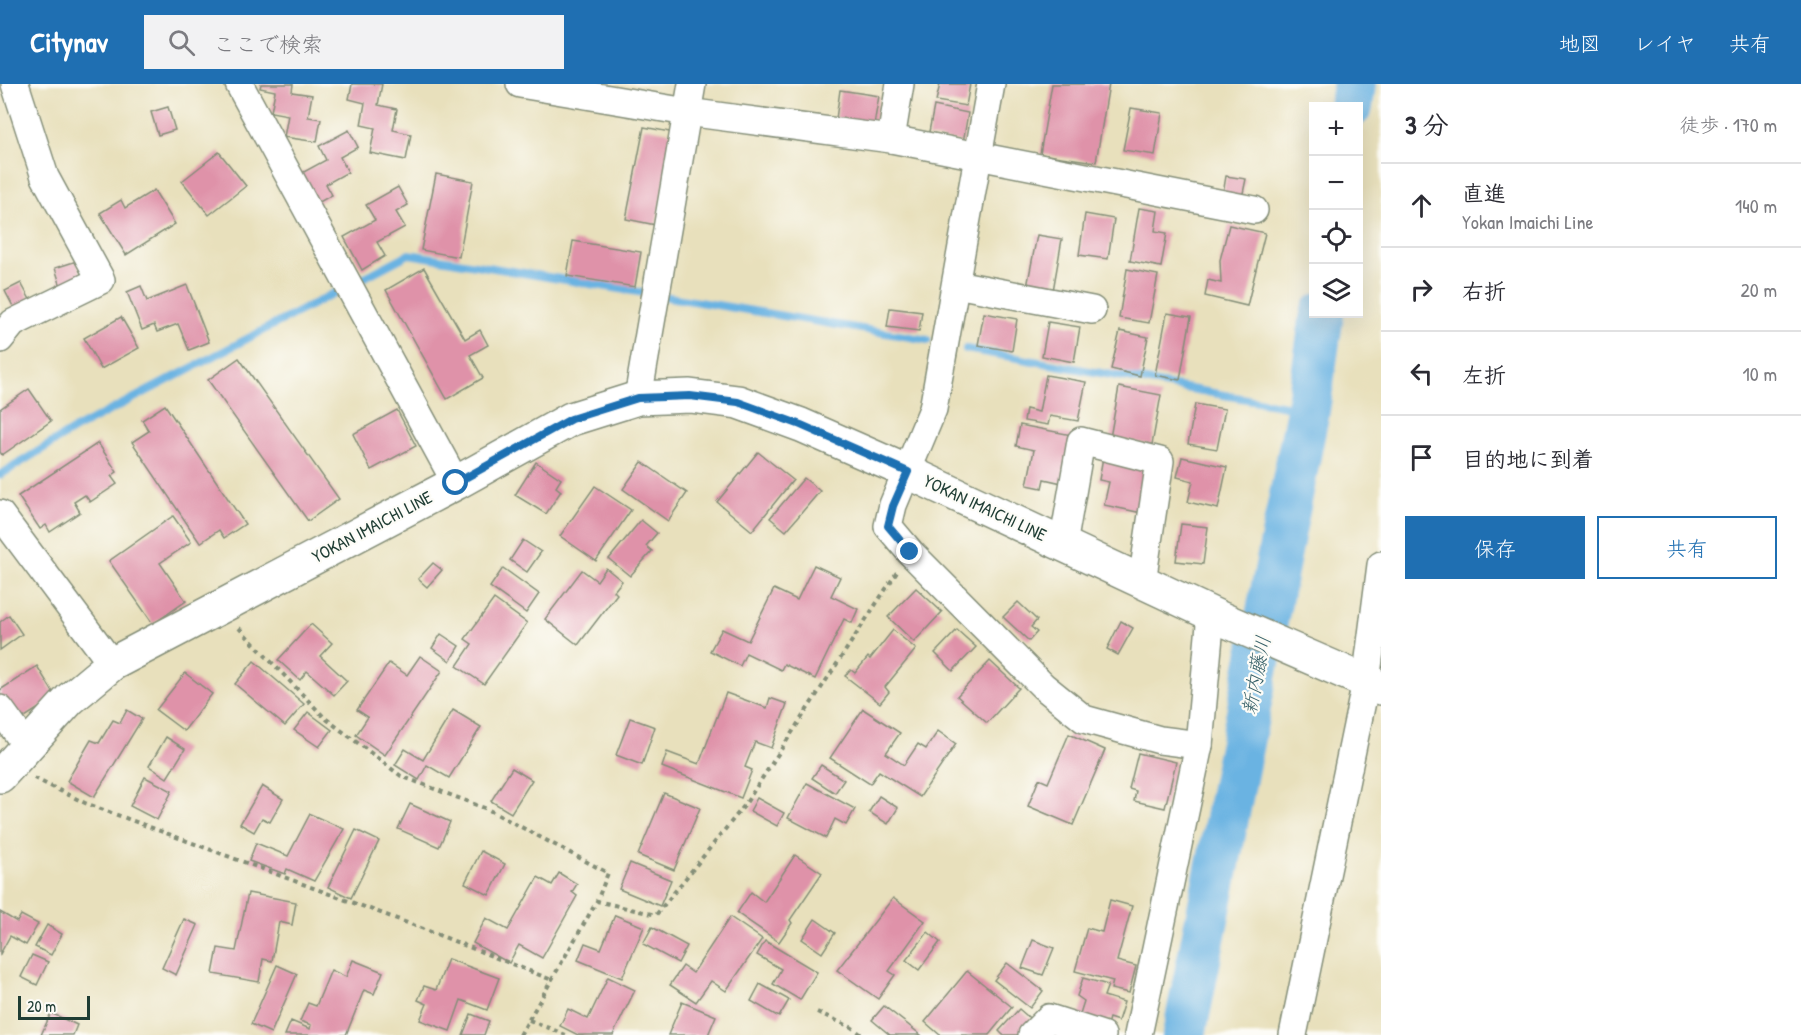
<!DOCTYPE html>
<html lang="ja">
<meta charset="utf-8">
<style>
body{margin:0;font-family:"Patrick Hand","Klee One",sans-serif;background:#f2f2f3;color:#2b2b33}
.controls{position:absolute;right:18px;top:18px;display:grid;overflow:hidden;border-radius:0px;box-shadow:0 6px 24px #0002}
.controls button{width:54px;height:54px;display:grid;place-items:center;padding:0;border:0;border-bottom:2px solid #e1e1e2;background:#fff;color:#2b2b33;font:30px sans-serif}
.scale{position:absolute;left:18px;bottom:15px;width:72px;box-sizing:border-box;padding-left:6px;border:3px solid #1f3d34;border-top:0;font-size:16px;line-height:21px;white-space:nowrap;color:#1f3d34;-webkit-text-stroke:4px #fdfcf7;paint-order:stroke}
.stop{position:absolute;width:18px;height:18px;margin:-14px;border:4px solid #1f6fb2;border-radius:50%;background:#fff}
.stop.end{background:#1f6fb2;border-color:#fff;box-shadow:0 2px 6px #0008}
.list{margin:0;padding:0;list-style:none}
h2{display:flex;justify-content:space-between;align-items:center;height:78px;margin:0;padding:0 24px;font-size:26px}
h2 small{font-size:20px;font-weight:400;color:#7c7c81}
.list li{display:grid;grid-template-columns:39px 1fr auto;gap:18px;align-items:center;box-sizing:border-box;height:84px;padding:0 24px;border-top:2px solid #e1e1e2}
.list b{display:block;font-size:22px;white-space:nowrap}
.list p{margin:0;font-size:20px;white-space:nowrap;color:#7c7c81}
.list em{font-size:20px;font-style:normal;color:#7c7c81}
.actions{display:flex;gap:12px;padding:18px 24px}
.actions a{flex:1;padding:14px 0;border:2px solid #1f6fb2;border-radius:0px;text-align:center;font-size:21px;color:#1f6fb2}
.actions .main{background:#1f6fb2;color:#fff}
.icon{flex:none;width:33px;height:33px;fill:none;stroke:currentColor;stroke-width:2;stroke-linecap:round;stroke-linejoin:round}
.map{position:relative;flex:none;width:1381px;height:951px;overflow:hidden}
header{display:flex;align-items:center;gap:36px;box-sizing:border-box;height:84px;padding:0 30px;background:#1f6fb2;color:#fff}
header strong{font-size:28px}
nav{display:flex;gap:33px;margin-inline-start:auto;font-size:21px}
.search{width:420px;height:54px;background:#f2f2f3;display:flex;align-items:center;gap:15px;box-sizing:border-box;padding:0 21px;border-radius:0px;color:#7c7c81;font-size:22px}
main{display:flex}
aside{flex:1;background:#fff}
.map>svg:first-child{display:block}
</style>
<header>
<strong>Citynav</strong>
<div class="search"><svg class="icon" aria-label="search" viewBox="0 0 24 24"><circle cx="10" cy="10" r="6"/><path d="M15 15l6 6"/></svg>ここで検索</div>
<nav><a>地図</a><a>レイヤ</a><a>共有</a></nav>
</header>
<main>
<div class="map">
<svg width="1381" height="951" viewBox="0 0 1381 951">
<rect width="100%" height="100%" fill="#fdfcf7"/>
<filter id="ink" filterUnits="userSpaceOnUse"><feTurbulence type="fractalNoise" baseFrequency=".0167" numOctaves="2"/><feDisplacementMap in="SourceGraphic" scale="12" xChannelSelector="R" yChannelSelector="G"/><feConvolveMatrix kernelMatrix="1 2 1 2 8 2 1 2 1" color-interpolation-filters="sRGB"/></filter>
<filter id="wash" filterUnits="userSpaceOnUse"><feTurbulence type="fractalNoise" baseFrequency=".008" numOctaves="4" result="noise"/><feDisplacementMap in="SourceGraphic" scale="24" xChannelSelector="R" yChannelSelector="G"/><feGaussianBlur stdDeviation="1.35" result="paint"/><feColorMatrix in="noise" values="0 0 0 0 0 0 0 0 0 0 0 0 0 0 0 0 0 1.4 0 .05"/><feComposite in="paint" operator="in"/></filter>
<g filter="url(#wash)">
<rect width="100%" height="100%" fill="#e8e0bc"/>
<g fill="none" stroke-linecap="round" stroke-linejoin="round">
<g stroke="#6bb3e2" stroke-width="8">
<path d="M966 265 1308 326"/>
<path d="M0 391 73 346 409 170 928 256"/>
</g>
<g stroke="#6bb3e2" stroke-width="44">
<path d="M1351 22 1354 0"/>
<path d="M1184 951 1308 326 1322 230"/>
</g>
</g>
<g id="blocks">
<g fill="#df92a9">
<path d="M261 0H293L292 8 312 11 308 33 321 35 317 58 284 53 288 31 271 28 275 7 260 4Z"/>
<path d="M352 0H382L378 21 397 25 393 46 411 50 406 76 370 69 375 44 361 41 365 19 349 15Z"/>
<path d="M940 0H970L966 22 936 17Z"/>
<path d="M1052 0H1109L1096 78 1040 70Z"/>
<path d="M840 6 879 12 874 41 836 35Z"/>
<path d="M934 22 968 29 963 59 928 53Z"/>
<path d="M168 23 175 46 158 51 151 28Z"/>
<path d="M1131 24 1162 29 1155 71 1123 66Z"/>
<path d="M644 43 675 49 656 141 626 135Z"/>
<path d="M349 46 358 63 340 73 348 88 326 100 332 111 316 120 300 90 326 76 319 62Z"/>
<path d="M219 68 246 102 209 131 182 97Z"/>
<path d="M436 90 473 97 459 173 421 166Z"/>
<path d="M1226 92 1246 95 1242 114 1223 110Z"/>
<path d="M398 103 408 121 396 128 405 143 377 158 385 172 362 186 344 153 375 136 366 121Z"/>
<path d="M154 106 175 140 126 171 100 129 121 116 125 124Z"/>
<path d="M1139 124 1158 127 1155 147 1167 149 1161 183 1130 177Z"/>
<path d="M1085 130 1114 135 1108 175 1079 171Z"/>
<path d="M1229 141 1265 149 1247 222 1205 212 1208 196 1221 199 1220 176Z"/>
<path d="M1037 151 1062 155 1053 207 1027 203Z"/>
<path d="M573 157 641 168 635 203 567 192Z"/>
<path d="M77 177 85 202 63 209 55 184Z"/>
<path d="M424 184 465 255 480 246 488 261 470 271 483 294 447 315 386 206Z"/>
<path d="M1127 185 1158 191 1149 239 1119 234Z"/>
<path d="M21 199 33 221 17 230 5 207Z"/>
<path d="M187 201 209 258 189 266 178 240 157 248 154 241 142 246 127 208 141 202 147 217Z"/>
<path d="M890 224 922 228 919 247 887 243Z"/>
<path d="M984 229 1017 235 1012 267 978 261Z"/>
<path d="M1167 229 1191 233 1180 296 1155 291Z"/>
<path d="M121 233 139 264 101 285 84 254Z"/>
<path d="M1048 238 1080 243 1074 278 1042 272Z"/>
<path d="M1120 247 1148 253 1140 292 1111 285Z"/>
<path d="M239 274 339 415 308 437 208 296Z"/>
<path d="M1046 291 1086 298 1078 337 1050 332 1048 341 1024 337 1026 325 1039 328Z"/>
<path d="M1119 303 1161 311 1152 361 1110 354Z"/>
<path d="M29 305 51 337 2 371 0 368V325Z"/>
<path d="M1195 320 1225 325 1217 365 1188 360Z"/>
<path d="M165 321 245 440 224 454 219 446 200 459 132 358 149 347 142 336Z"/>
<path d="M397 326 416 362 371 386 353 350Z"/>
<path d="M1020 341 1072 351 1062 399 1044 395 1042 404 1027 401 1034 366 1016 362Z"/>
<path d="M98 359 117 388 111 392 117 400 90 418 85 411 74 418 80 428 50 448 46 441 40 445 18 412Z"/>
<path d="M758 368 793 396 752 447 717 418Z"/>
<path d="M1103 373 1152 383 1142 429 1104 421 1109 398 1099 396Z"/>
<path d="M1182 373 1227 383 1218 425 1188 418 1193 397 1177 393Z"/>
<path d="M536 378 561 395 556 403 561 407 546 430 515 411Z"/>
<path d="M642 378 687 409 668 437 623 405Z"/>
<path d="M804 394 820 407 786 447 770 434Z"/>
<path d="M595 402 631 426 596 477 560 452Z"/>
<path d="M173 432 191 458 160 479 186 517 153 540 109 477Z"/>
<path d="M641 436 657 449 646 462 652 467 630 492 609 475Z"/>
<path d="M1181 440 1208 443 1203 480 1176 477Z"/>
<path d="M523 456 541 468 527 488 510 476Z"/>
<path d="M433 479 442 486 427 503 418 495Z"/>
<path d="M814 481 840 493 831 512 858 525 852 539 844 535 815 595 784 580 781 586 746 569 740 582 710 567 722 545 748 557 774 505 797 516Z"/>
<path d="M503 484 539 510 526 529 490 503Z"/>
<path d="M606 484 622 497 614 507 617 510 578 561 545 535 582 486 597 497Z"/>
<path d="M916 504 942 528 914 558 888 533Z"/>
<path d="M494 515 527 539 484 600 457 582 472 560 465 555Z"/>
<path d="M1018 518 1037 536 1031 543 1037 548 1029 557 1003 533Z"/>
<path d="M9 531 22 550 0 566V538Z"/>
<path d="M1121 537 1133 544 1118 571 1107 565Z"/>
<path d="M311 540 332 559 320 572 347 597 334 611 307 587 300 596 278 576Z"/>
<path d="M893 546 916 565 885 603 889 608 880 619 845 592 851 586 855 589 868 573 870 575Z"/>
<path d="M957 546 976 563 953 587 935 569Z"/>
<path d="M441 550 459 562 450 577 432 564Z"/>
<path d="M420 572 442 587 385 671 356 651 368 633 357 626 389 579 407 591Z"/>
<path d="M254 577 304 620 285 642 235 600Z"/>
<path d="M990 577 1019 604 987 639 957 612Z"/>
<path d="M37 582 56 613 11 642 0 625V606Z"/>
<path d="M185 589 212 610 184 647 156 626Z"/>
<path d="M726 609 767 624 770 614 787 620 771 664 755 658 745 683 752 686 741 714 662 683 667 668 699 680Z"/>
<path d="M863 625 900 649 886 669 904 681 918 660 926 665 938 647 956 660 920 713 879 687 870 700 830 674Z"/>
<path d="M127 626 142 635 94 713 67 697 91 656 99 659 113 636 120 639Z"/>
<path d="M453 626 481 643 449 694 427 681 419 696 395 681 405 665 423 676Z"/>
<path d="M308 628 332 646 319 663 294 646Z"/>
<path d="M630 634 655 643 642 681 616 671Z"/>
<path d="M1069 650 1105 666 1073 741 1028 722 1039 695 1048 699Z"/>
<path d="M166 653 185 665 167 694 149 682Z"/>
<path d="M1138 669 1176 678 1165 724 1134 717 1136 707 1129 705Z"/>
<path d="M821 681 844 696 835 709 812 694Z"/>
<path d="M512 684 532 696 511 729 491 717Z"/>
<path d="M145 693 172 707 157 736 130 722Z"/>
<path d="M807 699 855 725 846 741 835 735 826 754 788 734Z"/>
<path d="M262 702 283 715 270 738 262 734 254 748 240 740Z"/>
<path d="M664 709 700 724 674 786 638 771Z"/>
<path d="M879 712 898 724 888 740 869 728Z"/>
<path d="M757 714 784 729 777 742 750 727Z"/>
<path d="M410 720 450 738 439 763 398 745Z"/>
<path d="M310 730 344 745 314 797 287 785 285 790 249 777 256 759 288 772Z"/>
<path d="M356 746 379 757 351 814 328 803Z"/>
<path d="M481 767 505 780 489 811 465 799Z"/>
<path d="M795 771 822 789 790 836 792 839 779 858 737 829 751 808 764 818Z"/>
<path d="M630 779 671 796 660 822 619 805Z"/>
<path d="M559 789 577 800 572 808 577 812 542 874 519 861 509 879 473 859 486 834 508 846 538 793 552 801Z"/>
<path d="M248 809 296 818 292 841 279 838 272 877 263 875 259 898 213 890 218 864 236 867Z"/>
<path d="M893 814 925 837 889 887 895 891 878 915 837 886Z"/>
<path d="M1110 816 1132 822 1117 877 1136 882 1129 909 1111 905 1113 897 1075 887 1087 844 1102 848Z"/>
<path d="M0 828 17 838 21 831 38 840 26 861 10 852 0 870Z"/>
<path d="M615 831 644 843 622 894 578 876 585 859 601 865Z"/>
<path d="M730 833 762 855 726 907 711 897 696 918 670 901 683 882 693 889Z"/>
<path d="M184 835 198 841 176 891 162 884Z"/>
<path d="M815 835 835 849 822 869 802 855Z"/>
<path d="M47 841 62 850 51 871 35 863Z"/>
<path d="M652 843 687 862 678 879 643 860Z"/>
<path d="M928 848 940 858 919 886 906 876Z"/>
<path d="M1033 856 1054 864 1043 891 1022 884Z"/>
<path d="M765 857 817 888 800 916 773 900 781 885 757 871Z"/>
<path d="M32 871 48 878 37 901 21 893Z"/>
<path d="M448 875 499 894 487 926 461 916 450 947 420 936 427 920 418 916 424 902 436 906Z"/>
<path d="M353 876 383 888 374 910 364 906 346 951H285L291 937 310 945 311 941 300 937 308 919 316 922 331 886 346 893Z"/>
<path d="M1007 879 1043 907 1030 924 994 896Z"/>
<path d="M277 881 297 890 271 949 251 940Z"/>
<path d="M967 887 1012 923 989 951H940L925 938Z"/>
<path d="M608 893 635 906 613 951H578L560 942 568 925 588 935Z"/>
<path d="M1083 894 1108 901 1104 912 1124 918 1118 937 1109 934 1106 944 1078 936 1084 917 1077 912Z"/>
<path d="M760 900 789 916 779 933 751 917Z"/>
<path d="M682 918 716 932 708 951H668Z"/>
<path d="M884 922 921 951H890L872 936Z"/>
<path d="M1019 925 1034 938 1023 951H1003L999 947Z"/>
<path d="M51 929 77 941 73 951H41Z"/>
<path d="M471 930 489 937 484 951H463Z"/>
</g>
</g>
</g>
<g filter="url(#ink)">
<use href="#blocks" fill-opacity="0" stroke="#848e78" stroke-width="1.5"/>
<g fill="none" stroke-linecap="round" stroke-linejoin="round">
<g stroke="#848e78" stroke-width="30">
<g id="minor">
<path d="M239 0 456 399"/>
<path d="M520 0 687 28 891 55 1254 126"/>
<path d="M991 0 933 325 893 421 888 442 910 468 1043 602 1084 635 1160 656 1199 661"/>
<path d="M891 55 900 0"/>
<path d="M956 200 1092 226"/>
<path d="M0 255 13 239 101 196 45 93 15 0"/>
<path d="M638 314 692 0"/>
<path d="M0 430 112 580"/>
<path d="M1063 461 1081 357 1160 377 1142 498"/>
<path d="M0 625 26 661"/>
<path d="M1032 951 1049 934 1102 951"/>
<path d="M1138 951 1199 661 1211 530"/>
<path d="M1293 951 1366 598 1381 481"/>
</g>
</g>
<g stroke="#848e78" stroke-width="36">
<path id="major" d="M0 692 70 615 112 580 456 399 571 335 638 314 690 312 738 318 801 341 908 388 1222 535 1381 604"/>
</g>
<g stroke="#848e78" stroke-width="4" stroke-dasharray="4.5 4.5" stroke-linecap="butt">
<path d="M239 544 325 634 401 692 487 725 608 789 597 817"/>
<path d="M34 694 85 719 421 844 552 896"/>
<path d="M817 928 851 943 862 951"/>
<path d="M529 936 566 951"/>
<path d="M520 951 597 817 656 831 744 722 897 488"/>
</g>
<use href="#minor" stroke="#fff" stroke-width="27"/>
<use href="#major" stroke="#fff" stroke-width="33"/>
</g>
</g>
<g fill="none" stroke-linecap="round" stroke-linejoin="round" filter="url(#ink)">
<path stroke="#1f6fb2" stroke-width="8" d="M456 399 571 335 638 314 690 312 738 318 801 341 908 388 893 422 888 442 910 468"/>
</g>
<g text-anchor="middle" stroke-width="4.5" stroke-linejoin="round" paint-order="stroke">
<g font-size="18" fill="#1f3d34" stroke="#fdfcf7">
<text transform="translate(985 424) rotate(25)" y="6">YOKAN IMAICHI LINE</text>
<text transform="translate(372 443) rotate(-28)" y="6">YOKAN IMAICHI LINE</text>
</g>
<g font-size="20" font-style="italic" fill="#366068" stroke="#fdfcf7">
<text transform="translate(1256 591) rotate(-79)" y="7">新内藤川</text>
</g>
</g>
</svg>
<div class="controls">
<button>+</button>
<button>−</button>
<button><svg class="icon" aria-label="locate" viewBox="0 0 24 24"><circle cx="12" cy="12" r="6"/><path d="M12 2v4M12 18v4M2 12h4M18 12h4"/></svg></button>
<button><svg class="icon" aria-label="layers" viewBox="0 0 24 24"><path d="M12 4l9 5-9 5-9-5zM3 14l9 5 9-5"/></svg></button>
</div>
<div class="scale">20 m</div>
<div class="stop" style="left:456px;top:399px"></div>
<div class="stop end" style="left:910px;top:468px"></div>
</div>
<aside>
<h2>3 分<small>徒歩 · 170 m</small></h2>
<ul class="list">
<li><svg class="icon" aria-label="ahead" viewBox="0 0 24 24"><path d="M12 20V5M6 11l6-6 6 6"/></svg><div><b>直進</b><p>Yokan Imaichi Line</p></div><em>140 m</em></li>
<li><svg class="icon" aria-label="right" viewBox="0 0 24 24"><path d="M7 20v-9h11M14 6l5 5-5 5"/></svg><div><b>右折</b></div><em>20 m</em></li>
<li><svg class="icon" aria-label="left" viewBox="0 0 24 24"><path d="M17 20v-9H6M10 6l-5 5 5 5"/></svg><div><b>左折</b></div><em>10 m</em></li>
<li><svg class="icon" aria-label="arrive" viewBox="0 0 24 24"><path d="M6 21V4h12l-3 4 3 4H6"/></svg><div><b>目的地に到着</b></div></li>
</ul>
<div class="actions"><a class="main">保存</a><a>共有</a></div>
</aside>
</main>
